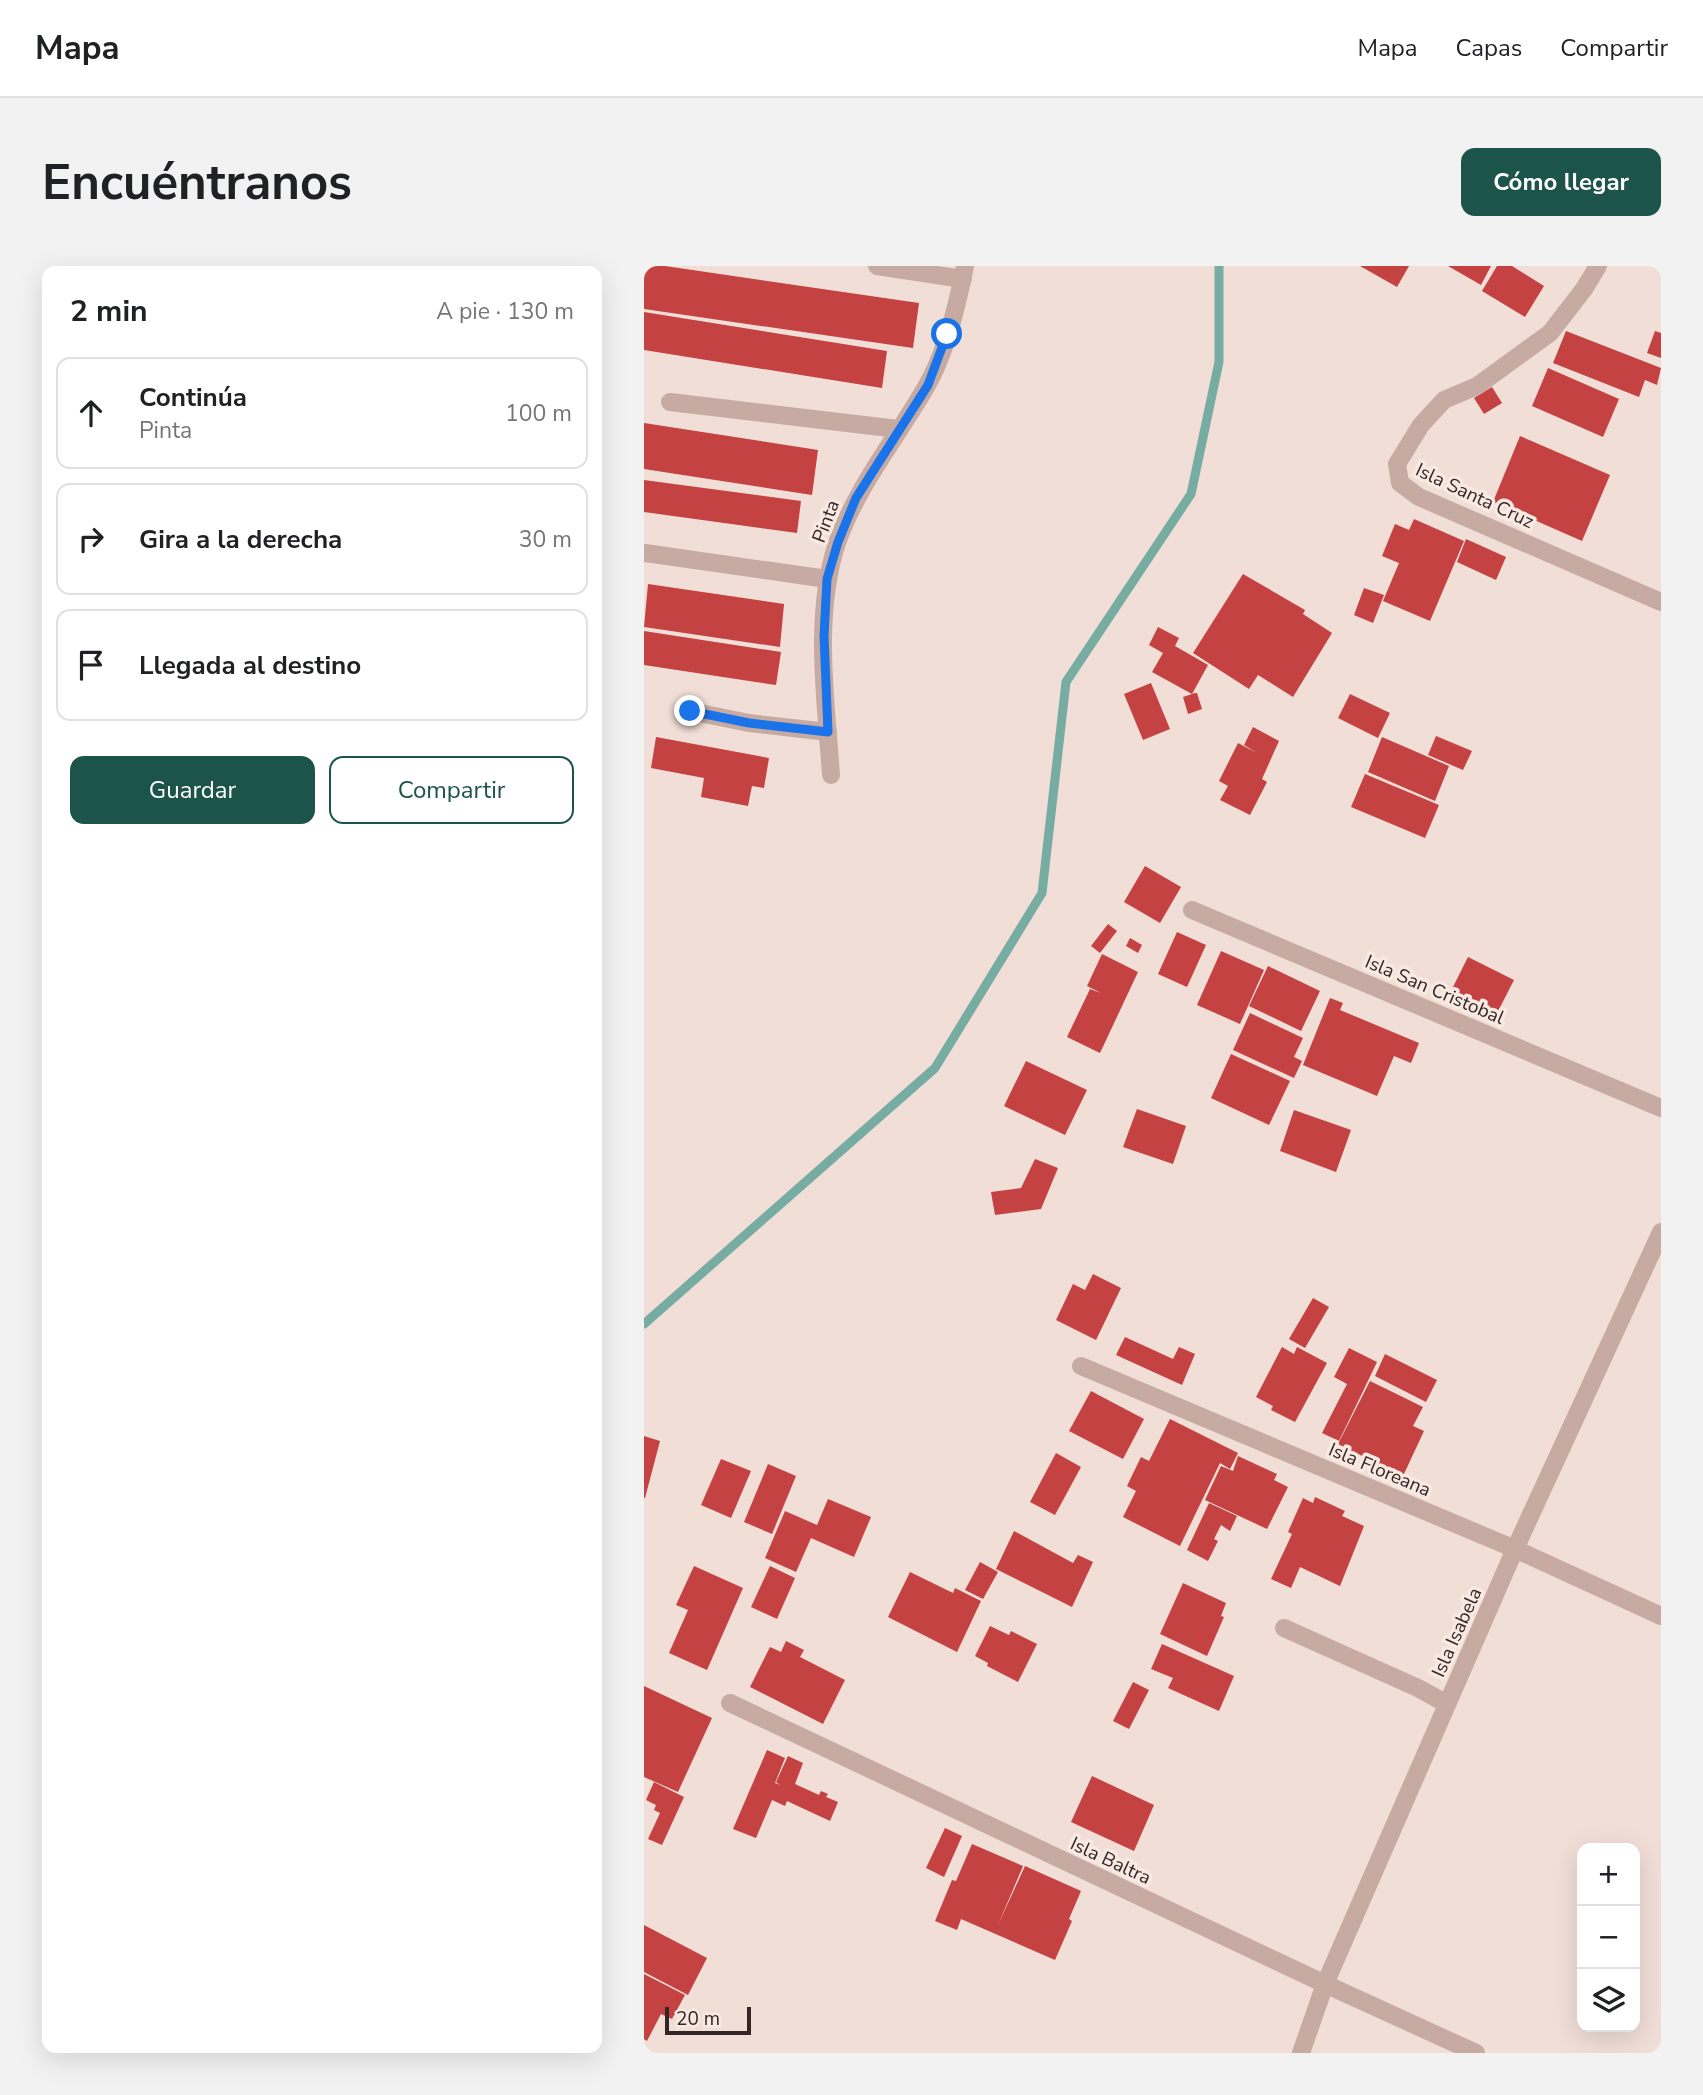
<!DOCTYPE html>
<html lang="es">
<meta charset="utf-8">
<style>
body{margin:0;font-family:"Nunito Sans",sans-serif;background:#f2f2f2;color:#202124}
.controls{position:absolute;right:21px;bottom:21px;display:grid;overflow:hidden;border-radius:14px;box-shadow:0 7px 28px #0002}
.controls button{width:63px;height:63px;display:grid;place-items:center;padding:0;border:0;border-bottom:2px solid #e0e0e0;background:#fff;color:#202124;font:35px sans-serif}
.scale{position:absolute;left:21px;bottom:18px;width:86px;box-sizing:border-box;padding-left:7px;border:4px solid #332625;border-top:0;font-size:19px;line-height:24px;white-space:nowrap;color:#332625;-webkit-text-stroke:5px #f8e9e3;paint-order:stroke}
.stop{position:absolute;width:21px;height:21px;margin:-16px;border:5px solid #1a73e8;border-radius:50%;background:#fff}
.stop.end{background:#1a73e8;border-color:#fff;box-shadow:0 2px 7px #0008}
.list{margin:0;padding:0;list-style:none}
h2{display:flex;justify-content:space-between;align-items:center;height:91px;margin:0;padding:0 28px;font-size:30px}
h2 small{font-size:23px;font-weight:400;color:#757577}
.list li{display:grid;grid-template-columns:46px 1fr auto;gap:21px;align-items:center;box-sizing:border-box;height:112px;margin:0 14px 14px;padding:0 14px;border:2px solid #e0e0e0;border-radius:14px}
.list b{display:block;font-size:26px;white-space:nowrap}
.list p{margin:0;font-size:23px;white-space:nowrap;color:#757577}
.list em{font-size:23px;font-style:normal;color:#757577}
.actions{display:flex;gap:14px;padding:21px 28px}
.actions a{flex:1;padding:16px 0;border:2px solid #1c534a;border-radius:14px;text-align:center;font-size:24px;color:#1c534a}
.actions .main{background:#1c534a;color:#fff}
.icon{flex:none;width:38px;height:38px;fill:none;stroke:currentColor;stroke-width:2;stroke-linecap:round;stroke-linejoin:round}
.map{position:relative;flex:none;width:1017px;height:1787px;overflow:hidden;border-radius:14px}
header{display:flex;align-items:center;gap:42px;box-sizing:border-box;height:98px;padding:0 35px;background:#fff;border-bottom:2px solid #e0e0e0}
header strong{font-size:33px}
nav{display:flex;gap:38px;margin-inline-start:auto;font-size:24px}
.intro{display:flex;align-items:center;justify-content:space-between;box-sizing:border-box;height:168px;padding:0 42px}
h1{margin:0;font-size:49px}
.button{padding:18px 32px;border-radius:14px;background:#1c534a;color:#fff;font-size:24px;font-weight:700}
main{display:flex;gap:42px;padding:0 42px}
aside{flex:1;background:#fff;border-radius:14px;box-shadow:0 7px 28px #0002}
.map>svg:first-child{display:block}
</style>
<header>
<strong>Mapa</strong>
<nav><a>Mapa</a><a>Capas</a><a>Compartir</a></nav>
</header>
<div class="intro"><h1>Encuéntranos</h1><a class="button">Cómo llegar</a></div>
<main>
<aside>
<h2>2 min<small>A pie · 130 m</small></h2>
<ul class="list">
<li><svg class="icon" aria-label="ahead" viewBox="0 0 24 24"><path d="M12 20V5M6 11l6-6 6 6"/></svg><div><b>Continúa</b><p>Pinta</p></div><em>100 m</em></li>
<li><svg class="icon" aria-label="right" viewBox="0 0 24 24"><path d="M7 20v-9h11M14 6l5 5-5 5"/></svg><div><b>Gira a la derecha</b></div><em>30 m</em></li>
<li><svg class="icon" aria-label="arrive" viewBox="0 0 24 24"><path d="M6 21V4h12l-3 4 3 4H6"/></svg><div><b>Llegada al destino</b></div></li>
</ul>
<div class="actions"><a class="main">Guardar</a><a>Compartir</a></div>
</aside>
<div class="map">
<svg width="1017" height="1787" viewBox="0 0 1017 1787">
<rect width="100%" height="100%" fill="#f0ded7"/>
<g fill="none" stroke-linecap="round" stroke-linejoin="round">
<path stroke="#76aca2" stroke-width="9" d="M0 1058 291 802 398 627 422 416 547 228 575 96V0"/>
</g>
<g fill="#c44241">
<path d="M0 0H21L275 37 269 82 0 43Z"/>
<path d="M716 0H765L753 21Z"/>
<path d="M804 0H847L837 19Z"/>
<path d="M853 0H868L900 20 881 51 838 25Z"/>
<path d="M0 46 243 85 238 122 0 84Z"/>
<path d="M922 65 1017 102 1013 119 1001 114 995 131 909 97Z"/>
<path d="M1011 65 1017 67V92L1003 87Z"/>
<path d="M904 102 975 133 959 171 888 140Z"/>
<path d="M848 121 858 137 840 148 830 132Z"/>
<path d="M0 157 174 184 168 229 0 203Z"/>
<path d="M876 170 966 209 938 275 849 236Z"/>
<path d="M0 214 157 235 153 267 0 246Z"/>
<path d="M770 253 820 275 786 355 739 335 755 297 738 290 751 258 765 264Z"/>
<path d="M822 273 862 291 852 314 813 296Z"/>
<path d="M599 308 661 344 659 348 688 367 649 431 614 409 605 423 549 387Z"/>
<path d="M4 318 140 338 136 381 0 361Z"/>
<path d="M720 322 740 329 729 357 710 349Z"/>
<path d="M514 361 535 372 531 380 564 399 548 428 508 406 519 387 505 379Z"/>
<path d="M0 365 137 386 132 419 0 399Z"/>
<path d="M507 417 526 463 499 474 480 428Z"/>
<path d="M551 427H553L558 443 544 448 539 431Z"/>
<path d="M706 428 746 447 734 472 694 452Z"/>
<path d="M609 461 635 475 618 513 623 516 606 549 576 534 584 520 575 515 594 477 613 487 600 479Z"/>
<path d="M792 470 828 485 819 504 784 489Z"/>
<path d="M12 471 125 492 120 522 108 520 104 540 57 531 60 512 7 502Z"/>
<path d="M738 471 805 500 791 535 724 506Z"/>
<path d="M721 508 795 539 781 572 707 541Z"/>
<path d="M501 600 537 621 516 657 480 636Z"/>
<path d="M464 658 473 665 456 687 447 680Z"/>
<path d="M533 666 562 679 543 721 514 708Z"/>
<path d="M486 672 498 679 494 687 482 680Z"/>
<path d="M577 685 620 704 596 758 553 739Z"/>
<path d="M458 688 494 706 456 787 423 771 446 723 457 727 443 720Z"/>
<path d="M824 691 870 714 851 751 805 729Z"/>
<path d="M624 700 676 725 657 765 605 740Z"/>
<path d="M686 732 699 737 696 744 775 777 767 797 750 790 733 830 659 799Z"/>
<path d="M606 747 659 772 650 791 658 795 650 812 589 784Z"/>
<path d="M587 788 646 815 625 859 567 832Z"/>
<path d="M382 795 443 824 421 869 360 840Z"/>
<path d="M493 843 542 860 529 898 479 881Z"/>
<path d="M650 844 707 864 692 906 636 885Z"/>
<path d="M391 893 414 902 397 943 351 949 347 926 377 922Z"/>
<path d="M449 1008 477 1022 452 1074 412 1054 429 1018 441 1024Z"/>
<path d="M669 1032 685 1041 661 1082 645 1073Z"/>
<path d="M481 1071 529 1093 535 1081 551 1088 538 1119 472 1089Z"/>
<path d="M638 1081 650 1088 653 1081 683 1097 651 1156 627 1144 629 1140 612 1131Z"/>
<path d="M705 1082 733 1096 695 1175 678 1167 703 1118 690 1111Z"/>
<path d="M741 1088 793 1114 782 1136 731 1110Z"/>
<path d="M726 1115 779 1141 769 1160 780 1165 759 1210 694 1178Z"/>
<path d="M447 1125 500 1153 479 1193 425 1165Z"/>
<path d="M526 1153 594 1187 586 1203 576 1197 536 1280 479 1251 492 1225 483 1220 497 1191 505 1195Z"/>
<path d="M0 1170 16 1175 1 1232H0Z"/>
<path d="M412 1187 437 1201 411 1249 386 1236Z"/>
<path d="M594 1190 633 1208 630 1214 644 1221 623 1263 561 1234 577 1200 589 1205Z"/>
<path d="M77 1193 107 1205 87 1252 57 1239Z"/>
<path d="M124 1198 152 1210 128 1268 100 1256Z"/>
<path d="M671 1231 701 1245 698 1250 720 1260 696 1320 656 1301 647 1322 627 1313 648 1268 644 1266 659 1232 669 1237Z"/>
<path d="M184 1233 227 1251 210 1291 167 1272 152 1306 121 1292 141 1245 173 1259Z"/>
<path d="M565 1237 593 1250 586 1265 577 1259 570 1273 574 1275 564 1295 543 1284Z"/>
<path d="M370 1265 429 1297 434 1289 449 1296 428 1341 352 1303Z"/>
<path d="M336 1296 354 1306 339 1333 321 1324Z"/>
<path d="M50 1300 99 1322 63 1404 25 1387 44 1344 32 1339Z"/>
<path d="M126 1300 151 1312 133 1353 107 1341Z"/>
<path d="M266 1306 309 1327 311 1322 337 1335 313 1386 244 1351Z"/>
<path d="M539 1317 582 1337 577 1350 580 1351 563 1390 516 1368Z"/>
<path d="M346 1360 365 1369 367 1365 393 1378 374 1416 343 1400 344 1397 331 1390Z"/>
<path d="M142 1375 160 1384 156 1391 201 1414 179 1458 106 1421 126 1381 137 1386Z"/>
<path d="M518 1378 590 1410 575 1445 524 1422 529 1412 507 1403Z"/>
<path d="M489 1416 505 1424 485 1463 469 1455Z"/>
<path d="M0 1420 68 1452 34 1526 0 1511Z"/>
<path d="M123 1484 141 1492 131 1517 136 1519 132 1516 144 1490 159 1497 151 1518 175 1529 177 1525 184 1528 182 1531 194 1536 186 1555 143 1535 141 1540 128 1534 112 1572 89 1563Z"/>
<path d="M448 1510 510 1539 490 1585 427 1556Z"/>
<path d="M10 1516 40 1531 18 1579 4 1573 16 1547 10 1544 12 1539 2 1534Z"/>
<path d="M301 1562 318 1570 300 1611 282 1602Z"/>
<path d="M328 1578 379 1600 354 1659 381 1600 437 1625 425 1653 428 1655 411 1694 317 1653 313 1664 291 1655 308 1614 312 1615Z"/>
<path d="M0 1659 63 1692 44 1729 0 1706Z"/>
<path d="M0 1708 41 1729 28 1753 17 1748 3 1775 0 1773Z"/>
</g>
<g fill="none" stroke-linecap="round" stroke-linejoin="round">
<g stroke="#c7aba3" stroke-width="18">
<path d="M233 0 319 13"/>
<path d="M954 0 940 23 906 67 833 120 800 134 777 159 753 198 756 217 775 231 1017 336"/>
<path d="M26 136 254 163"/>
<path d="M1 287 183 313"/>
<path d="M46 445 105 457 184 466"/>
<path d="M187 509C182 434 169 350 193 277 213 220 252 173 282 121 301 89 314 36 321 0"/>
<path d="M548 644 1017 842"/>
<path d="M437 1100 871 1283 1017 1350"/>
<path d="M640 1362 774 1422 803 1438"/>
<path d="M86 1437 681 1718 832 1787"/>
<path d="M657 1787 681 1718 871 1283 1017 966"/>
</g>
</g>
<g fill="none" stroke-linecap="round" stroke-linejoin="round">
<path stroke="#1a73e8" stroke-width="9" d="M46 445 105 457 184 466 180 370 183 313 194 276 212 232 284 119 303 68"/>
</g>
<g text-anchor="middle" stroke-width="7" stroke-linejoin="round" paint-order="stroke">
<g font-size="19" fill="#332625" stroke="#f8e9e3">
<text transform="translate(831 229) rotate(25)" y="7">Isla Santa Cruz</text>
<text transform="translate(181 255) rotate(-69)" y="7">Pinta</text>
<text transform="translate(791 723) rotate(23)" y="7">Isla San Cristobal</text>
<text transform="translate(736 1203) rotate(23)" y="7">Isla Floreana</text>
<text transform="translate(812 1366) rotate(-66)" y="7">Isla Isabela</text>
<text transform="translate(467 1594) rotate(25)" y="7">Isla Baltra</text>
</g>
</g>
</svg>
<div class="controls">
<button>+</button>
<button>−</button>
<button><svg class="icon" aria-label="layers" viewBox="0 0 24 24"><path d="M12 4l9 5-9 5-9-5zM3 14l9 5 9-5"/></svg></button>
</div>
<div class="scale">20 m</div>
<div class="stop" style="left:303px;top:68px"></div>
<div class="stop end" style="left:46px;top:445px"></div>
</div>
</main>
